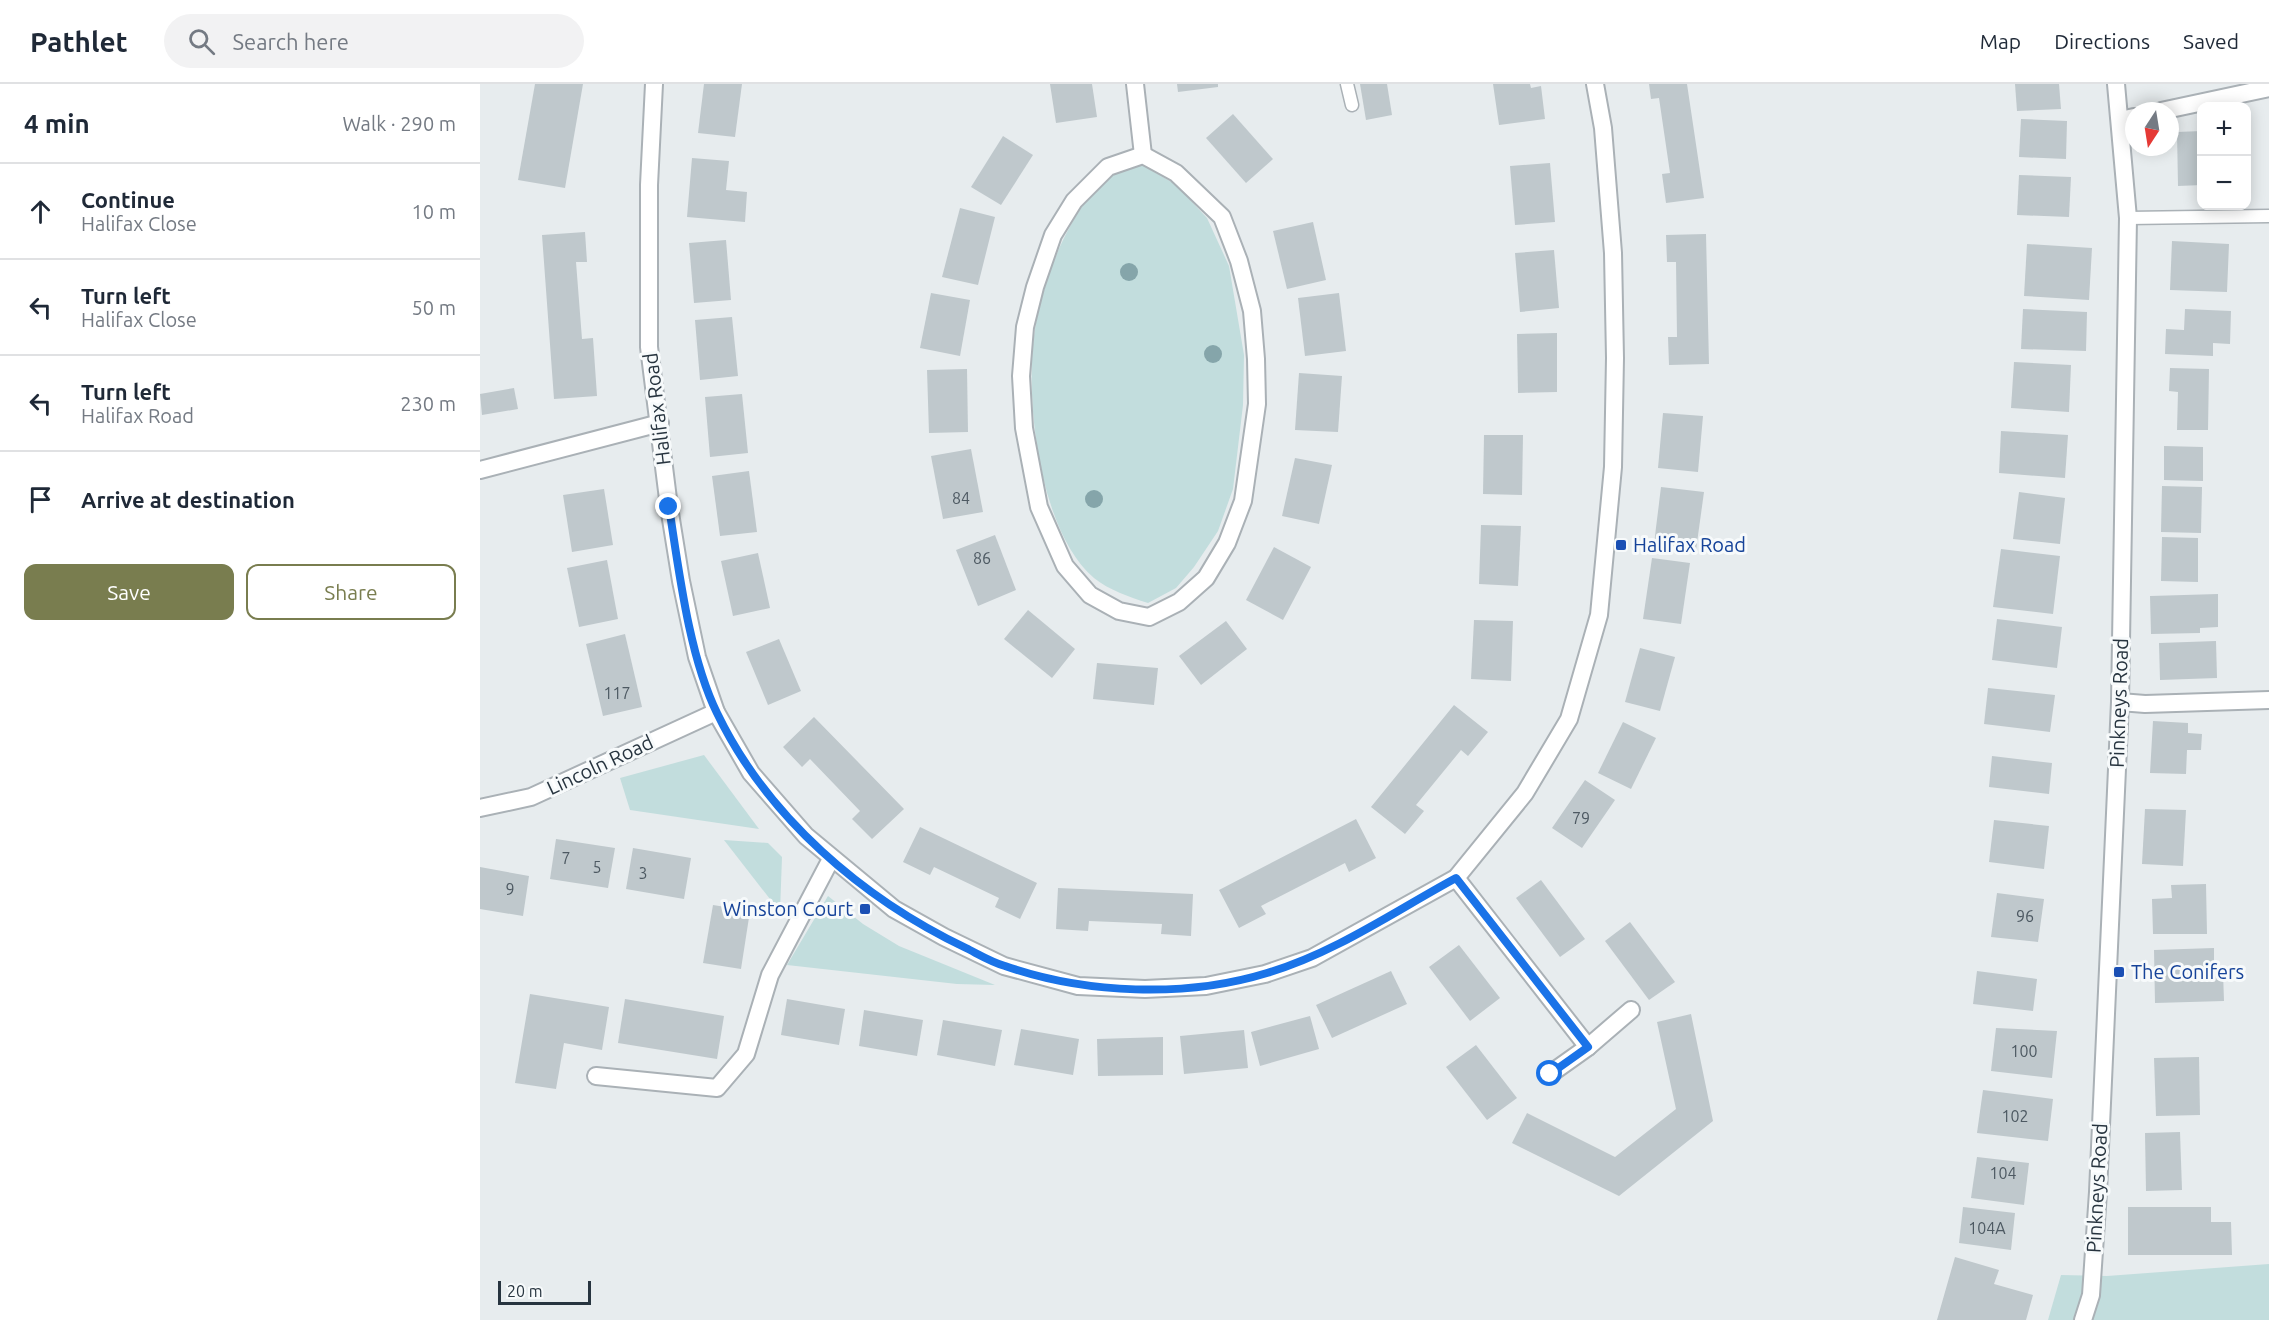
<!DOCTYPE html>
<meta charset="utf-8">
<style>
body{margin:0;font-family:Ubuntu,sans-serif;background:#f2f2f3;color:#1f2937}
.controls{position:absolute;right:18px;top:18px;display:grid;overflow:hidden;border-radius:12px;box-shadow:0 3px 15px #0003}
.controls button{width:54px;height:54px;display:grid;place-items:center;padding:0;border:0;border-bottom:2px solid #e0e1e3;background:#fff;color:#1f2937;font:30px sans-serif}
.compass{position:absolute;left:1645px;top:18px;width:54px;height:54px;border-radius:50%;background:#fff;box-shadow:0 3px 15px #0003;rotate:192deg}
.scale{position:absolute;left:18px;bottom:15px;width:93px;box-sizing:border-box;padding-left:6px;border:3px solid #27343f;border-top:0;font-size:16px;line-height:21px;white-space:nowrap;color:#27343f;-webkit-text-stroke:4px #f7fafb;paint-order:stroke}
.stop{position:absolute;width:18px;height:18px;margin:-14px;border:4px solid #1a73e8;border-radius:50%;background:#fff}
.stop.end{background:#1a73e8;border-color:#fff;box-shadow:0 2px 6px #0008}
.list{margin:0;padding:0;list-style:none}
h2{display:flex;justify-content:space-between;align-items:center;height:78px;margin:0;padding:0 24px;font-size:26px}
h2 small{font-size:20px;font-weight:400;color:#747a83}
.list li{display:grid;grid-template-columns:39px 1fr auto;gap:18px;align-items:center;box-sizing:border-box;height:96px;padding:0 24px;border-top:2px solid #e0e1e3}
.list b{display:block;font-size:22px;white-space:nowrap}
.list p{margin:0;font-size:20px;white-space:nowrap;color:#747a83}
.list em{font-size:20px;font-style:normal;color:#747a83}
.actions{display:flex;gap:12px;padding:18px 24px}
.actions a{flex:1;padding:14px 0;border:2px solid #797d4f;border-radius:12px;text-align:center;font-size:21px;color:#797d4f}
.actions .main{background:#797d4f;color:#fff}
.icon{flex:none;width:33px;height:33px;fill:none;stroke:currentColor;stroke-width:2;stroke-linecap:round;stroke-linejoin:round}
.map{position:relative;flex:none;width:1789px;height:1236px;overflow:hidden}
header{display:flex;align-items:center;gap:36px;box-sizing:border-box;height:84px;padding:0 30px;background:#fff;border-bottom:2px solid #e0e1e3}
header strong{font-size:28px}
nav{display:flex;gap:33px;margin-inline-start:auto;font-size:21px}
.search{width:420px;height:54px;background:#f2f2f3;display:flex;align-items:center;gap:15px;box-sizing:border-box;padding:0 21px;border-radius:33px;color:#747a83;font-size:22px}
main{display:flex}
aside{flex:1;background:#fff}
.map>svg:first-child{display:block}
</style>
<header>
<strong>Pathlet</strong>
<div class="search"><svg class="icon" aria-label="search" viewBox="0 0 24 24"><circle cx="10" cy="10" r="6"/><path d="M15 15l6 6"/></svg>Search here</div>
<nav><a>Map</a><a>Directions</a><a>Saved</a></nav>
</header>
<main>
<aside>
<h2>4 min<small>Walk · 290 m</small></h2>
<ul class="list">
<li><svg class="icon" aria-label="ahead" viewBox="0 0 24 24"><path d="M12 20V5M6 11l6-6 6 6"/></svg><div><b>Continue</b><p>Halifax Close</p></div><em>10 m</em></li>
<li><svg class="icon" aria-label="left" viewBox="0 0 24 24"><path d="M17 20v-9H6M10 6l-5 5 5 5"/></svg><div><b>Turn left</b><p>Halifax Close</p></div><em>50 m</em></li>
<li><svg class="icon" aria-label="left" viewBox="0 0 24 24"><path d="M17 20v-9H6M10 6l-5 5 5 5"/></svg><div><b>Turn left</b><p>Halifax Road</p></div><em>230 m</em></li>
<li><svg class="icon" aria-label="arrive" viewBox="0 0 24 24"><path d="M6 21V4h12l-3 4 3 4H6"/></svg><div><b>Arrive at destination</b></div></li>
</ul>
<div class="actions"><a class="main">Save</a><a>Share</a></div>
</aside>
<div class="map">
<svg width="1789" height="1236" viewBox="0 0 1789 1236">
<rect width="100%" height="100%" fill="#e7ecee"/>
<g fill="#c2dddd">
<path d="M662 81 695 100 727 134 749 182 764 271 763 321 753 405 738 447 714 483 696 504 668 519C649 513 629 506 614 494 558 447 543 307 556 239 564 194 592 118 632 92 640 87 653 84 662 81Z"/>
<path d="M224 671 279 745 150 726 140 694Z"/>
<path d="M244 756 288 759 302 773 300 828Z"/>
<path d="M348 812 383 840 419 862 515 901 477 900 307 881Z"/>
<path d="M1789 1180V1236H1568L1581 1191 1627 1192Z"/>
</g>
<g fill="#bfc8cc">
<path d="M55 0H103L85 104 38 96Z"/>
<path d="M224 0H262L255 53 218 49Z"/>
<path d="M570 0H612L617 33 576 39Z"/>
<path d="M697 0H738V3L698 8Z"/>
<path d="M880 0H907L912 31 886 36Z"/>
<path d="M1013 0H1050L1051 4 1061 2 1065 35 1019 41Z"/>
<path d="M1169 0H1207L1224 114 1186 119 1182 90 1190 89 1179 14 1171 15Z"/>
<path d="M1535 0H1579L1581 25 1537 27Z"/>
<path d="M753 30 793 75 766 99 726 54Z"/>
<path d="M1541 35 1587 37 1586 75 1539 73Z"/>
<path d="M1722 47V101L1698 102 1697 48Z"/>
<path d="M523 52 553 71 521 121 491 103Z"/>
<path d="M212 74 249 77 246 106 267 108 265 138 207 133Z"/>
<path d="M1070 79 1075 138 1035 141 1030 82Z"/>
<path d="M1539 91 1591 93 1589 133 1537 131Z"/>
<path d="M480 124 515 133 498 201 462 193Z"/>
<path d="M833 138 846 196 807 205 793 147Z"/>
<path d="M105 148 107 178H96L102 255 113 254 117 312 74 315 62 151Z"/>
<path d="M1226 150 1229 280 1189 281 1188 253H1197L1196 178H1187L1186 151Z"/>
<path d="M246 156 251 216 214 219 209 159Z"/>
<path d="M1692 157 1749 160 1747 208 1690 206Z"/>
<path d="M1547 160 1612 164 1609 216 1544 212Z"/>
<path d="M1074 166 1079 224 1040 228 1035 169Z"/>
<path d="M451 209 490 216 480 272 440 264Z"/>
<path d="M859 209 866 267 825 272 818 214Z"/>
<path d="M1543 225 1607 228 1606 267 1541 265Z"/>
<path d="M1705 225 1751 227 1750 260 1733 259V272L1685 270 1686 245 1704 246Z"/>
<path d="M252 233 258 292 220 296 215 236Z"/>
<path d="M1077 249V308L1038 309 1037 250Z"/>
<path d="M1534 278 1591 281 1589 328 1531 324Z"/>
<path d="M1690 284 1729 285 1728 346H1697L1698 308 1689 307Z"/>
<path d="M487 285 488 348 449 349 447 286Z"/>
<path d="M819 289 862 292 858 348 815 346Z"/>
<path d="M34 304 38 325 2 331 0 310Z"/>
<path d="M262 310 268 369 230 373 225 313Z"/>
<path d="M1183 329 1223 332 1218 388 1178 384Z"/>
<path d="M1521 347 1588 351 1585 394 1519 389Z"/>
<path d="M1004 351H1043L1042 411 1003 410Z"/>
<path d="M1684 362 1723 363V397L1684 396Z"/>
<path d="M491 365 503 428 463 435 451 372Z"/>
<path d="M815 374 852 381 839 440 802 432Z"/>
<path d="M269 387 277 448 240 452 232 392Z"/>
<path d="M1682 402 1722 403 1721 449 1681 448Z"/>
<path d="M1181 403 1224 408 1216 466 1174 460Z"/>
<path d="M124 405 133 461 92 468 83 411Z"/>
<path d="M1539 408 1585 414 1580 460 1533 455Z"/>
<path d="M1001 441 1041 442 1038 502 999 500Z"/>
<path d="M515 451 536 506 498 522 476 466Z"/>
<path d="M1682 453 1718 454V498L1681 497Z"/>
<path d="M794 463 831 483 803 536 766 516Z"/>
<path d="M1521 465 1580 472 1573 530 1513 523Z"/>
<path d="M278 469 290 524 253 532 241 477Z"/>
<path d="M1172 474 1210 479 1201 540 1163 535Z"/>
<path d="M127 476 138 535 99 543 87 484Z"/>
<path d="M1738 510V543L1720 544V549L1671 550 1670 512Z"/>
<path d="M548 526 595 565 572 594 524 555Z"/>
<path d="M1517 535 1582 543 1577 584 1512 576Z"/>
<path d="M994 536 1033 537 1031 597 991 595Z"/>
<path d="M746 537 767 565 721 601 699 572Z"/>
<path d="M145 550 162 623 123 632 106 560Z"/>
<path d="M299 555 321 607 288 621 266 568Z"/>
<path d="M1736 557 1737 594 1680 596 1679 559Z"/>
<path d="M1160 564 1195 573 1180 627 1145 618Z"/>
<path d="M617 579 678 584 674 621 613 615Z"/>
<path d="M1508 604 1575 611 1570 648 1504 640Z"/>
<path d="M974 621 1008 648 988 672 981 666 936 721 944 727 925 750 891 723Z"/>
<path d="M334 633 424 725 392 755 372 735 380 727 330 675 322 683 303 663Z"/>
<path d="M1673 637 1708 639V649L1722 650 1721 666H1707L1706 690 1670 689Z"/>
<path d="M1143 638 1176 654 1151 705 1118 689Z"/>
<path d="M1512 672 1572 679 1569 710 1509 703Z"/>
<path d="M1105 696 1135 716 1102 764 1072 744Z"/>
<path d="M1665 725 1706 726 1703 782 1662 780Z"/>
<path d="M876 735 896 774 869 788 865 779 781 822 786 830 759 844 739 806Z"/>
<path d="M1514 736 1569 742 1564 785 1509 778Z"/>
<path d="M440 743 557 799 540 835 515 823 519 814 454 783 450 791 423 778Z"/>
<path d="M76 755 135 764 128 804 70 795Z"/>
<path d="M153 764 211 774 204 815 146 805Z"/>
<path d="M0 783 49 792 43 832 0 825Z"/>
<path d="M1061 796 1105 855 1080 873 1036 814Z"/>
<path d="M1726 800 1727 850H1673L1672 815 1692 814 1691 801Z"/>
<path d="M578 804 713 810 711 852 681 850 682 840 609 837 608 847 576 845Z"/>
<path d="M1517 809 1564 815 1558 858 1511 853Z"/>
<path d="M233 821 270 827 261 885 223 879Z"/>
<path d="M1150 838 1195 898 1169 916 1125 857Z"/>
<path d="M979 861 1020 914 990 937 949 883Z"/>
<path d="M1734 864V888H1743L1744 917 1675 919 1674 866Z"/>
<path d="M911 887 927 920 852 954 836 921Z"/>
<path d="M1497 887 1557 895 1553 927 1493 920Z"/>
<path d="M50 910 129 923 122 966 84 959 76 1005 35 999Z"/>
<path d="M145 915 244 932 237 975 138 959Z"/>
<path d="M307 915 365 925 359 961 301 951Z"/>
<path d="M384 926 443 936 437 972 379 962Z"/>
<path d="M1211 930 1233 1037 1139 1112 1032 1059 1047 1029 1135 1073 1196 1025 1177 938Z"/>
<path d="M830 932 839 965 780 982 771 948Z"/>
<path d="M463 936 522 946 515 982 457 971Z"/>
<path d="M1516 944 1577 947 1572 994 1511 987Z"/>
<path d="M541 945 599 955 593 991 534 981Z"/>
<path d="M764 946 768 984 704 990 700 952Z"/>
<path d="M683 953V991L618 992 617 955Z"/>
<path d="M996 961 1037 1014 1007 1036 966 983Z"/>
<path d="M1719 973 1720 1031 1676 1032 1674 974Z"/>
<path d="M1503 1006 1573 1015 1568 1057 1497 1049Z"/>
<path d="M1700 1048 1702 1106 1666 1107 1665 1049Z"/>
<path d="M1497 1073 1549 1079 1544 1121 1491 1114Z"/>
<path d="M1483 1123 1535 1129 1531 1166 1479 1159Z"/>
<path d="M1648 1123H1731V1138H1751L1752 1171H1648Z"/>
<path d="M1475 1173 1519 1186 1514 1200 1553 1211 1546 1236H1457Z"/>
</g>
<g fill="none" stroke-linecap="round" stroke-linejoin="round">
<g stroke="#aab1b6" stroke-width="15">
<g id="service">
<path d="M867 0 872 21"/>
<path d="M1648 134 1789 132"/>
</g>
</g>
<g stroke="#aab1b6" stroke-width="20">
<g id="minor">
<path d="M174 0 169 101V263L189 423 201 497 217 573 236 628 271 689 326 752 414 825 464 853 524 882 598 902 665 905 726 902 785 890 832 874 976 794 1045 709 1089 635 1119 531 1133 383 1135 274 1133 169 1123 44 1115 0"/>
<path d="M655 0 663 71"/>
<path d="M1681 27 1789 4"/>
<path d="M1640 36 1654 33"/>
<path d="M663 71 696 89 742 133 759 177 772 227 776 275 777 320 763 417 747 459 726 494 699 518 669 533 639 527 610 511 585 482 559 423 544 344 541 292 545 243 555 203 573 151 594 117 628 83Z"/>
<path d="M0 386 180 339"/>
<path d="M1640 618 1665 620 1789 616"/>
<path d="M0 724 51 713 236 628"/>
<path d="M976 794 1108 963"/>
<path d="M1070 990 1108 963 1151 926"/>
<path d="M116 992 237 1004 266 970 290 891 351 775"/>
</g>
</g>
<g stroke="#aab1b6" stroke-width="20">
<path id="tertiary" d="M1603 1236 1611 1211 1618 1108 1640 618 1648 134 1636 0"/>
</g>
<use href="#service" stroke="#fff" stroke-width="12"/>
<use href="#minor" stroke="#fff" stroke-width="16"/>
<use href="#tertiary" stroke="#fff" stroke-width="16"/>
</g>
<g fill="#85a5aa">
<circle cx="649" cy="188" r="9"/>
<circle cx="733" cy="270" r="9"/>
<circle cx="614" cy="415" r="9"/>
</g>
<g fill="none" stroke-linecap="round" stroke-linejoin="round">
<path stroke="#1a73e8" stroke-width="8" d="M189 423C199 487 209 572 237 629 287 733 383 815 486 864 498 870 511 878 525 882 605 910 706 914 787 889 855 869 915 827 976 794L1108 963 1070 990"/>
</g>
<g fill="#1a4fb4" stroke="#f7fafb" stroke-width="2">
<rect x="1135" y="455" width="12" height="12" rx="3"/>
<rect x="379" y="819" width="12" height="12" rx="3"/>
<rect x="1633" y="882" width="12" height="12" rx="3"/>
</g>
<g text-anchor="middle" stroke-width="6" stroke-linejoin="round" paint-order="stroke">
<g font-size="16" fill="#4d5962">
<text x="481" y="420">84</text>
<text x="502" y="480">86</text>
<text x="137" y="615">117</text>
<text x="1101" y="740">79</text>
<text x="86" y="780">7</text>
<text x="117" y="789">5</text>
<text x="163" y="795">3</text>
<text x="30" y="811">9</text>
<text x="1545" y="838">96</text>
<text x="1544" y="973">100</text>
<text x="1535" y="1038">102</text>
<text x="1523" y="1095">104</text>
<text x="1507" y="1150">104A</text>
</g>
<g font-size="20" fill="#27343f" stroke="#f7fafb">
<text transform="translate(177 325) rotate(-97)" y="7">Halifax Road</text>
<text transform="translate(1639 619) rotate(-88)" y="7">Pinkneys Road</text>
<text transform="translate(120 681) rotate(-25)" y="7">Lincoln Road</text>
<text transform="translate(1617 1104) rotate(-87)" y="7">Pinkneys Road</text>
</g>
<g font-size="20" fill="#164399" stroke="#f7fafb" text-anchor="start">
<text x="1153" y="468">Halifax Road</text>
<text x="373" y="832" text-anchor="end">Winston Court</text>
<text x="1651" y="895">The Conifers</text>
</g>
</g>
</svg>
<div class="controls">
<button>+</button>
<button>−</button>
</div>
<svg class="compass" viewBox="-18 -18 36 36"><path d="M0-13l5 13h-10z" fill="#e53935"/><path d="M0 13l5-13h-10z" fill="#747a83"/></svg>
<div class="scale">20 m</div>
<div class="stop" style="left:1070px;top:990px"></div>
<div class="stop end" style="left:189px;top:423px"></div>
</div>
</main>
